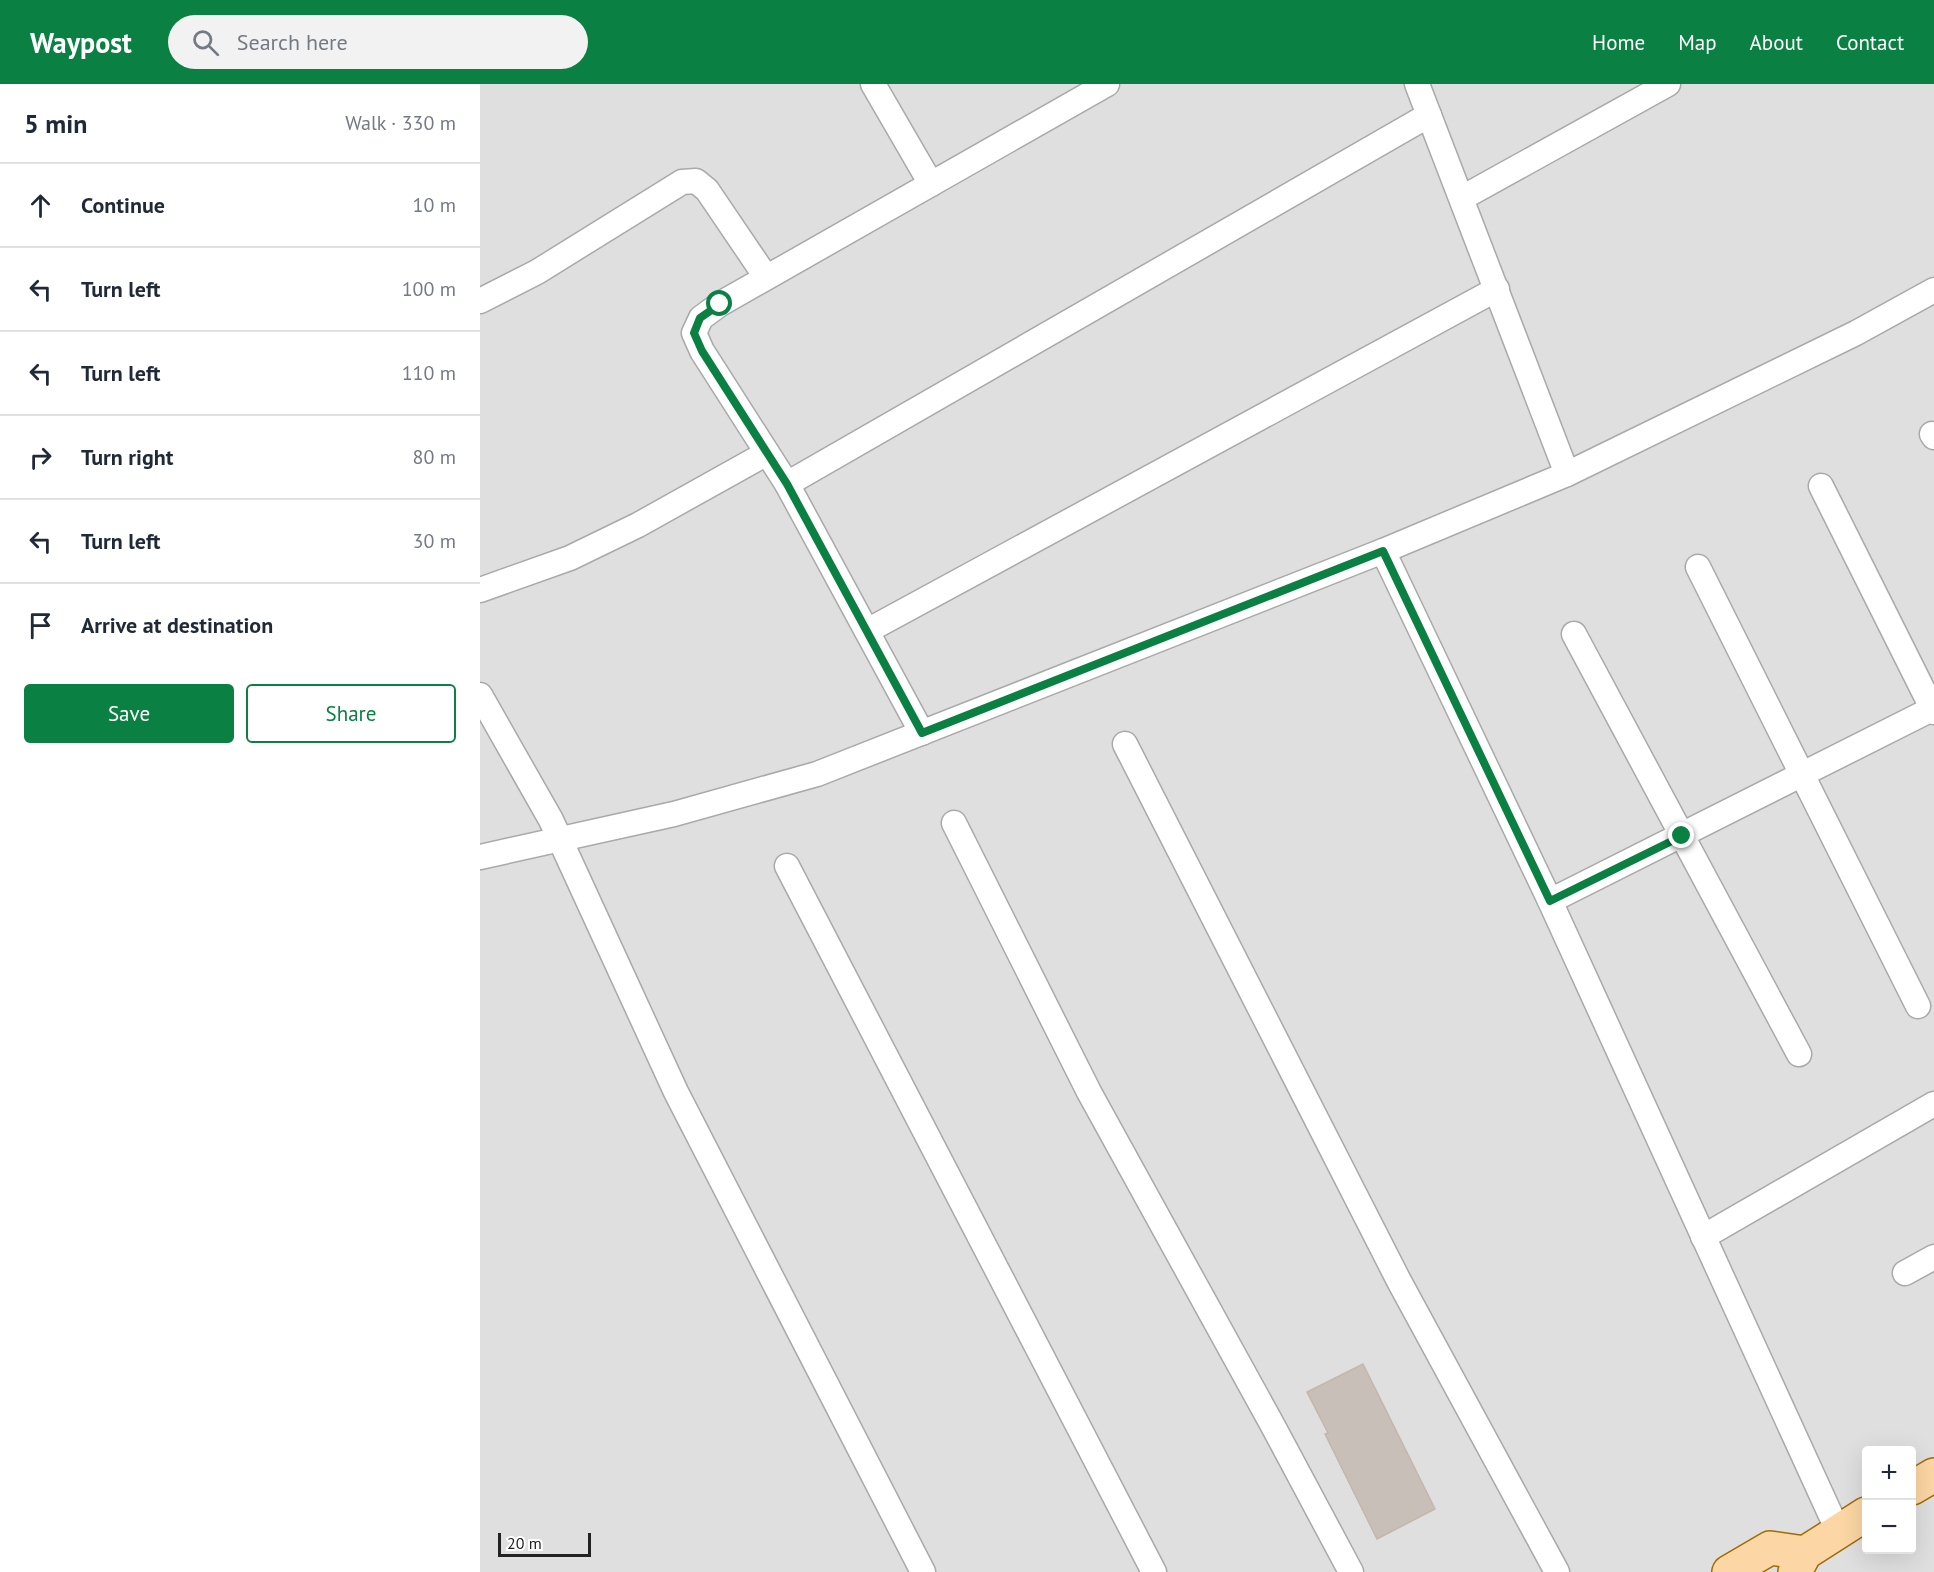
<!DOCTYPE html>
<meta charset="utf-8">
<style>
body{margin:0;font-family:"PT Sans",sans-serif;background:#f2f2f3;color:#1f2937}
.controls{position:absolute;right:18px;bottom:18px;display:grid;overflow:hidden;border-radius:6px;box-shadow:0 6px 24px #0002}
.controls button{width:54px;height:54px;display:grid;place-items:center;padding:0;border:0;border-bottom:2px solid #e0e1e3;background:#fff;color:#1f2937;font:30px sans-serif}
.scale{position:absolute;left:18px;bottom:15px;width:93px;box-sizing:border-box;padding-left:6px;border:3px solid #222;border-top:0;font-size:16px;line-height:21px;white-space:nowrap;color:#222;-webkit-text-stroke:4px #fff;paint-order:stroke}
.stop{position:absolute;width:18px;height:18px;margin:-14px;border:4px solid #0b8043;border-radius:50%;background:#fff}
.stop.end{background:#0b8043;border-color:#fff;box-shadow:0 2px 6px #0008}
.list{margin:0;padding:0;list-style:none}
h2{display:flex;justify-content:space-between;align-items:center;height:78px;margin:0;padding:0 24px;font-size:26px}
h2 small{font-size:20px;font-weight:400;color:#747a83}
.list li{display:grid;grid-template-columns:39px 1fr auto;gap:18px;align-items:center;box-sizing:border-box;height:84px;padding:0 24px;border-top:2px solid #e0e1e3}
.list b{display:block;font-size:22px;white-space:nowrap}
.list em{font-size:20px;font-style:normal;color:#747a83}
.actions{display:flex;gap:12px;padding:18px 24px}
.actions a{flex:1;padding:14px 0;border:2px solid #0b8043;border-radius:6px;text-align:center;font-size:21px;color:#0b8043}
.actions .main{background:#0b8043;color:#fff}
.icon{flex:none;width:33px;height:33px;fill:none;stroke:currentColor;stroke-width:2;stroke-linecap:round;stroke-linejoin:round}
.map{position:relative;flex:none;width:1454px;height:1488px;overflow:hidden}
header{display:flex;align-items:center;gap:36px;box-sizing:border-box;height:84px;padding:0 30px;background:#0b8043;color:#fff}
header strong{font-size:28px}
nav{display:flex;gap:33px;margin-inline-start:auto;font-size:21px}
.search{width:420px;height:54px;background:#f2f2f3;display:flex;align-items:center;gap:15px;box-sizing:border-box;padding:0 21px;border-radius:33px;color:#747a83;font-size:22px}
main{display:flex}
aside{flex:1;background:#fff}
.map>svg:first-child{display:block}
</style>
<header>
<strong>Waypost</strong>
<div class="search"><svg class="icon" aria-label="search" viewBox="0 0 24 24"><circle cx="10" cy="10" r="6"/><path d="M15 15l6 6"/></svg>Search here</div>
<nav><a>Home</a><a>Map</a><a>About</a><a>Contact</a></nav>
</header>
<main>
<aside>
<h2>5 min<small>Walk · 330 m</small></h2>
<ul class="list">
<li><svg class="icon" aria-label="ahead" viewBox="0 0 24 24"><path d="M12 20V5M6 11l6-6 6 6"/></svg><div><b>Continue</b></div><em>10 m</em></li>
<li><svg class="icon" aria-label="left" viewBox="0 0 24 24"><path d="M17 20v-9H6M10 6l-5 5 5 5"/></svg><div><b>Turn left</b></div><em>100 m</em></li>
<li><svg class="icon" aria-label="left" viewBox="0 0 24 24"><path d="M17 20v-9H6M10 6l-5 5 5 5"/></svg><div><b>Turn left</b></div><em>110 m</em></li>
<li><svg class="icon" aria-label="right" viewBox="0 0 24 24"><path d="M7 20v-9h11M14 6l5 5-5 5"/></svg><div><b>Turn right</b></div><em>80 m</em></li>
<li><svg class="icon" aria-label="left" viewBox="0 0 24 24"><path d="M17 20v-9H6M10 6l-5 5 5 5"/></svg><div><b>Turn left</b></div><em>30 m</em></li>
<li><svg class="icon" aria-label="arrive" viewBox="0 0 24 24"><path d="M6 21V4h12l-3 4 3 4H6"/></svg><div><b>Arrive at destination</b></div></li>
</ul>
<div class="actions"><a class="main">Save</a><a>Share</a></div>
</aside>
<div class="map">
<svg width="1454" height="1488" viewBox="0 0 1454 1488">
<rect width="100%" height="100%" fill="#f2efe9"/>
<path fill="#e0dfdf" fill-rule="evenodd" d="M0 0H1454V1488H0ZM1386 1366H1432V1466H1386Z"/>
<path fill="#c7bfb8" stroke="#c4b6ab" stroke-width="1.5" d="M883 1280 955 1425 897 1455 845 1350 848 1349 827 1308Z"/>
<g fill="none" stroke-linecap="round" stroke-linejoin="round">
<g stroke="#a9a9a9" stroke-width="27">
<g id="minor">
<path d="M393 0 451 100"/>
<path d="M937 0 1087 390"/>
<path d="M982 114 1188 0"/>
<path d="M0 217 57 188 202 98 216 97 227 106 286 193"/>
<path d="M1452 350 1454 353"/>
<path d="M307 400 949 31"/>
<path d="M1341 402 1454 628"/>
<path d="M1218 483 1438 922"/>
<path d="M0 506 90 474 158 441 287 369"/>
<path d="M387 547 1017 205"/>
<path d="M1094 550 1319 970"/>
<path d="M0 611 71 736 196 1008 443 1488"/>
<path d="M442 649 307 400 222 267 214 249 221 234 240 220 627 0"/>
<path d="M645 660 919 1197 1077 1488"/>
<path d="M474 739 609 1008 793 1342 871 1488"/>
<path d="M0 773 194 730 337 690 903 467"/>
<path d="M307 782 674 1488"/>
<path d="M1070 817 1454 624"/>
<path d="M1223 1153 1454 1020"/>
<path d="M1425 1189 1454 1173"/>
<path d="M1358 1447 1070 817 903 467 1087 390 1376 249 1454 206"/>
</g>
</g>
<g stroke="#a06b00" stroke-width="36">
<g id="primary">
<path d="M1432 1404 1454 1391"/>
<path d="M1249 1488 1290 1464 1325 1469"/>
<path d="M1315 1488 1325 1469 1386 1430"/>
</g>
</g>
<use href="#minor" stroke="#fff" stroke-width="24"/>
<use href="#primary" stroke="#fcd6a4" stroke-width="33"/>
</g>
<g fill="none" stroke-linecap="round" stroke-linejoin="round">
<path stroke="#0b8043" stroke-width="8" d="M240 220 220 234 214 249 222 267 307 400 442 649 903 467 1070 817 1202 752"/>
</g>
</svg>
<div class="controls">
<button>+</button>
<button>−</button>
</div>
<div class="scale">20 m</div>
<div class="stop" style="left:240px;top:220px"></div>
<div class="stop end" style="left:1202px;top:752px"></div>
</div>
</main>
